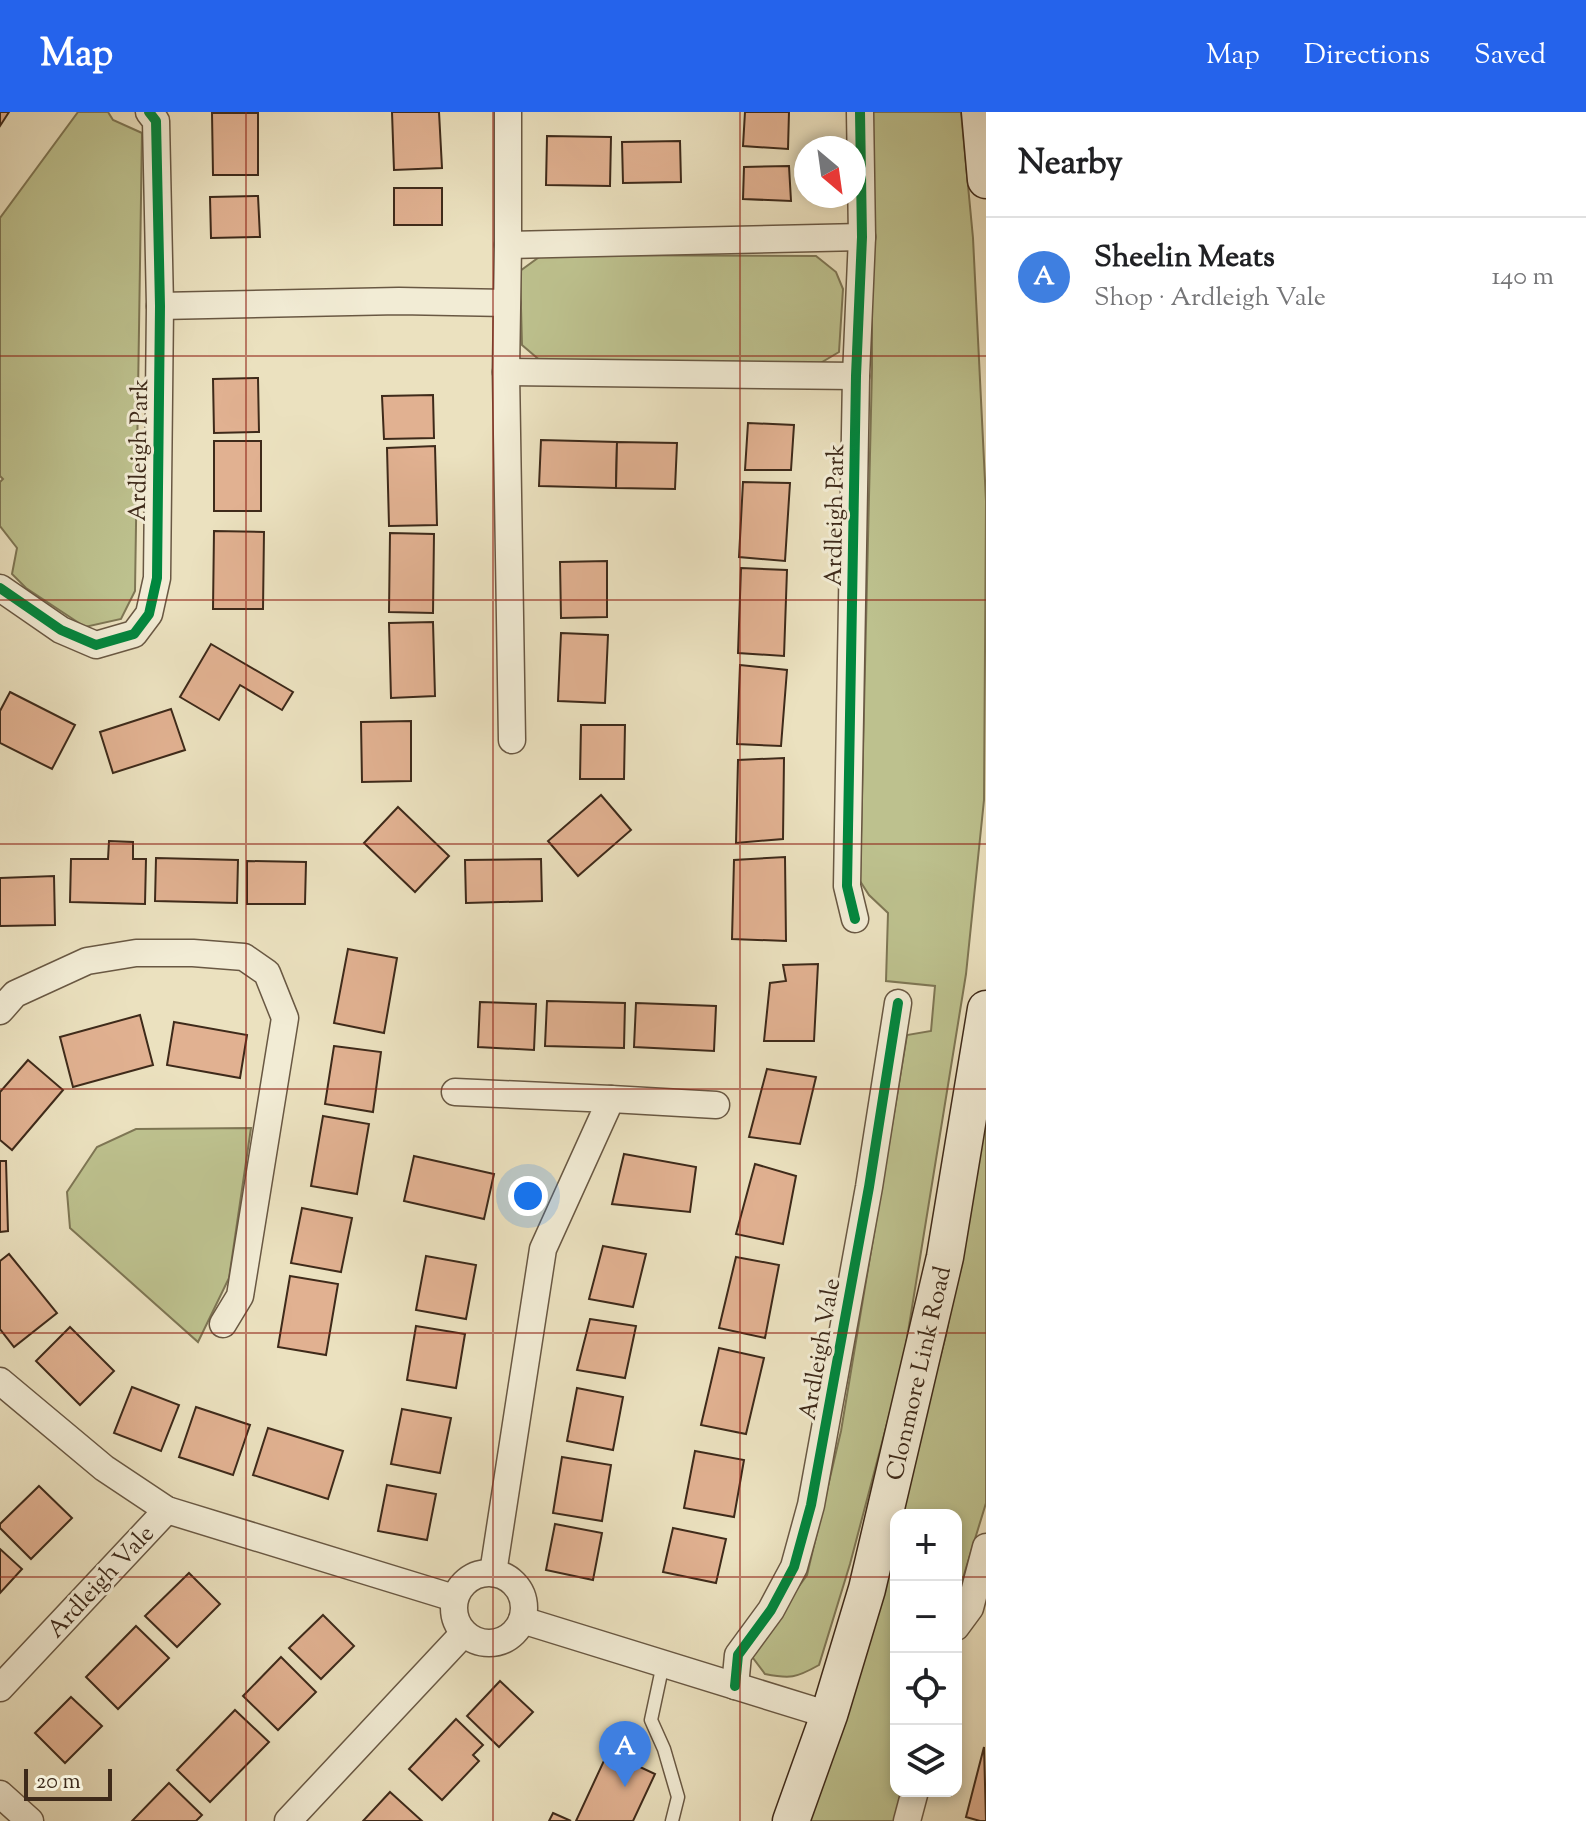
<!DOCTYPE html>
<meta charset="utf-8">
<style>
body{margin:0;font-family:"Sorts Mill Goudy",serif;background:#f6f6f6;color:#202124}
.controls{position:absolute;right:24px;bottom:24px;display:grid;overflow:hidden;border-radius:16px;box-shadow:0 4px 12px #0003}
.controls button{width:72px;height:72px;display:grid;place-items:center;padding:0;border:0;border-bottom:2px solid #e0e0e0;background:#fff;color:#202124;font:40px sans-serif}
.compass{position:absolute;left:794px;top:24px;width:72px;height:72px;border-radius:50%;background:#fff;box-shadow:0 4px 12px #0003;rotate:151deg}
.scale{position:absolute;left:24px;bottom:20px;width:88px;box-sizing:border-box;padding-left:8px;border:4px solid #3e2a1a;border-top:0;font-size:22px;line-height:28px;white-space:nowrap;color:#3e2a1a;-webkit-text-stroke:6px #f2ecd5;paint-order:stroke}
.you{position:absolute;left:528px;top:1084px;width:28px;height:28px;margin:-20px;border:6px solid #fff;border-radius:50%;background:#1a73e8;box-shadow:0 0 0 12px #1a73e833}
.badge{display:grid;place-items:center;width:52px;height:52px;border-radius:50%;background:#2563eb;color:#fff;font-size:26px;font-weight:700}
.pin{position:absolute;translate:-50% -66px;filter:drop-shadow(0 2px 4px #0008)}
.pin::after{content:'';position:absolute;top:42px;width:28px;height:24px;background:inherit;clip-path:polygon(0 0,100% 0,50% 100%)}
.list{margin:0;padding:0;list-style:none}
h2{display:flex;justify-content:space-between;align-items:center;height:104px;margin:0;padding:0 32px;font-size:34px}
h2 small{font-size:26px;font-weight:400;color:#757577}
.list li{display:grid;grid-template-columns:52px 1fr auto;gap:24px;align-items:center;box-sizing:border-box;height:120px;padding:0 32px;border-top:2px solid #e0e0e0}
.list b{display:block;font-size:30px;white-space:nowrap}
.list p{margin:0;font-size:26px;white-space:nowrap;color:#757577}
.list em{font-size:26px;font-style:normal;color:#757577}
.icon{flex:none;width:44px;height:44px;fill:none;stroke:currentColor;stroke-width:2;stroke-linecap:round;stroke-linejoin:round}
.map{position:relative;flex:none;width:986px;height:1709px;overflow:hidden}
header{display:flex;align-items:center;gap:48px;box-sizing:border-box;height:112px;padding:0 40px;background:#2563eb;color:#fff}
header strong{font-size:38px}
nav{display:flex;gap:44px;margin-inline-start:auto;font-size:28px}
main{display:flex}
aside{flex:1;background:#fff}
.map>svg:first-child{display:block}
</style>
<header>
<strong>Map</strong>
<nav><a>Map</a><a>Directions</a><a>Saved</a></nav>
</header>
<main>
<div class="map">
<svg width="986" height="1709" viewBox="0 0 986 1709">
<rect width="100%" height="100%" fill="#ebe1bf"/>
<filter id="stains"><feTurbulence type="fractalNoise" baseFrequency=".0025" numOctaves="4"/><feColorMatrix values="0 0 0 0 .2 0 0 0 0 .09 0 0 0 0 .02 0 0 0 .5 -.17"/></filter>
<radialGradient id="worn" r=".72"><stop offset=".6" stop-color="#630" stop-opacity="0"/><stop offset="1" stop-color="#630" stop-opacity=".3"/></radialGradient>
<g fill="#bdc18e" stroke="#7e7654" stroke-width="2">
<path d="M78 0H108L113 8 142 21 135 479 121 507 85 515 26 476 12 462 17 436 0 414V370L3 367 0 364V106Z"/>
<path d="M872 0H961L973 126 986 389 984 688 966 862 903 1251 850 1452 819 1553C796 1566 790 1567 765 1562L750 1542 807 1463 841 1319 907 923 931 919 935 874 886 869 888 801 869 783 860 769 872 256Z"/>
<path d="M542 143 816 144 836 160 843 177 839 240 817 253 543 251 522 233 520 159Z"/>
<path d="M986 1004V1391L956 1489V1403H898L946 1223Z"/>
<path d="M251 1016 229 1166 198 1230 70 1116 67 1080 97 1035 136 1017Z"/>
<path d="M896 1412V1679H903L894 1709H807Z"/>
</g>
<g fill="#e1b191" stroke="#3e2a1a" stroke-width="2">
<path d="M0 0H9L0 14Z"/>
<path d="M392 0H439L442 56 394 58Z"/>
<path d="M745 0H789L788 37 743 34Z"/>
<path d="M212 1H258V63H213Z"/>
<path d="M547 24 611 25 610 74 546 73Z"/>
<path d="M680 29 681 70 623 71 622 30Z"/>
<path d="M789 54 791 89 743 87 744 55Z"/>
<rect x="394" y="76" width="48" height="37"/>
<path d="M258 84 260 125 211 126 210 85Z"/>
<path d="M258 266 259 320 214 321 213 267Z"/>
<path d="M433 283 434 326 384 327 382 284Z"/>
<path d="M748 311 794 313 791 358H745Z"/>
<path d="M541 328 617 330 616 376 539 374Z"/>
<rect x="214" y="329" width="47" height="70"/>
<path d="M617 330 677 331 675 377 616 376Z"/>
<path d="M435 334 437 413 389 414 387 336Z"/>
<path d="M743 370 790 371 785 449 739 445Z"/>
<path d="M214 419 264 420 263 497H213Z"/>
<path d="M390 421 434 422 433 501 389 500Z"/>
<path d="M607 449V505L561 506 560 450Z"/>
<path d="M741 456 787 458 784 544 738 541Z"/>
<path d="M433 510 435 584 391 586 389 511Z"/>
<path d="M561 521 608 523 605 591 558 589Z"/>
<path d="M211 532 293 580 282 598 240 573 219 608 180 585Z"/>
<path d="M740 553 787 558 781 634 737 632Z"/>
<path d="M10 580 75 613 52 657 0 631V599Z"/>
<path d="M171 597 185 638 113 661 100 620Z"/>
<path d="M411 609V669L362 670 361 610Z"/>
<path d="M581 613H625L624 667H580Z"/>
<path d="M784 646 783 727 736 731 738 648Z"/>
<path d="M601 683 631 718 578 764 548 729Z"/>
<path d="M398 695 449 744 415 780 364 731Z"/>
<path d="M109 729 133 730V747H146L145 792 70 790 71 747H108Z"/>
<path d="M785 745 786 829 732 827 734 748Z"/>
<path d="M156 746 238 748 237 791 155 789Z"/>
<path d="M541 747 542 789 466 791 465 748Z"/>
<path d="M247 749 306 750 305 792H247Z"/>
<path d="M54 764 55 813 0 814V766Z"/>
<path d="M348 837 397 846 384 921 334 911Z"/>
<path d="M818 852 814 929H764L770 871 786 869 783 853Z"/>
<path d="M547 889 625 891 624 936 545 934Z"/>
<path d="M480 890 536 892 534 938 478 935Z"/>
<path d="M636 891 716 894 714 939 634 935Z"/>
<path d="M140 903 153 953 73 975 60 925Z"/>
<path d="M174 910 247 923 240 966 167 953Z"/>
<path d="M334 934 381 940 373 1000 325 992Z"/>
<path d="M28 948 63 978 12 1038 0 1028V980Z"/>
<path d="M767 957 816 965 800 1032 749 1025Z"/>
<path d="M323 1004 369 1012 357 1082 311 1074Z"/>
<path d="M624 1042 696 1055 690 1100 612 1092Z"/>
<path d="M414 1044 494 1062 484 1107 404 1089Z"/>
<path d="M0 1049H6L8 1119 0 1120Z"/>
<path d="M755 1052 796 1064 783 1132 736 1122Z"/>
<path d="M302 1096 352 1106 341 1160 291 1151Z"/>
<path d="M603 1134 646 1142 633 1195 589 1187Z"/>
<path d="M9 1142 57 1201 14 1235 0 1217V1149Z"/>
<path d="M426 1144 476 1153 466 1207 416 1198Z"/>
<path d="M736 1145 779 1153 765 1226 719 1216Z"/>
<path d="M290 1164 338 1172 326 1243 278 1235Z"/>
<path d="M590 1207 636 1214 625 1266 577 1258Z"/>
<path d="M416 1214 465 1222 456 1276 407 1268Z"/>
<path d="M70 1215 114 1259 80 1293 36 1249Z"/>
<path d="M719 1236 764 1246 746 1322 701 1313Z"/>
<path d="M132 1275 179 1293 161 1339 114 1321Z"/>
<path d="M577 1276 623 1285 613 1338 567 1329Z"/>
<path d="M196 1295 250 1313 233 1363 179 1345Z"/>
<path d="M402 1297 451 1306 440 1361 391 1352Z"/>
<path d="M268 1316 343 1339 328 1387 253 1363Z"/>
<path d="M695 1339 744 1348 734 1405 684 1396Z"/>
<path d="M562 1345 611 1353 602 1409 553 1401Z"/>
<path d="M387 1373 436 1382 427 1428 378 1419Z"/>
<path d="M39 1374 72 1406 31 1447 0 1416V1412Z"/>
<path d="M555 1412 602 1421 593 1468 546 1458Z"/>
<path d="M673 1416 726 1427 716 1471 663 1460Z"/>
<path d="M0 1437 22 1457 0 1481Z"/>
<path d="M189 1461 220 1492 177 1535 145 1504Z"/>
<path d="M323 1503 354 1534 321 1567 289 1536Z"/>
<path d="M136 1514 169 1546 118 1597 86 1565Z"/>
<path d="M281 1545 316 1580 278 1618 243 1584Z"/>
<path d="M500 1569 533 1600 499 1635 467 1604Z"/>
<path d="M71 1585 102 1614 65 1651 35 1621Z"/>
<path d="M235 1598 269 1630 210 1690 177 1658Z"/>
<path d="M456 1607 483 1633 473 1643 479 1649 442 1688 409 1657Z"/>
<path d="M984 1635 986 1709H980L966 1705Z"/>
<path d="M608 1640 655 1662 633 1709H576Z"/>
<path d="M169 1671 202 1703 196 1709H132Z"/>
<path d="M390 1680 422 1709H363Z"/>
<path d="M553 1701 571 1709H549Z"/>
</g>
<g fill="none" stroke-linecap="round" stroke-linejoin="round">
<g stroke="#695843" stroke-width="15">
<path id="lane" d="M663 1552 651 1608 664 1637 678 1685 672 1709"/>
</g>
<g stroke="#695843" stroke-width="29">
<g id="street">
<path d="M508 0V133L862 125"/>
<path d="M508 133 506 260 512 628"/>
<path d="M160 194 399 189 507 191"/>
<path d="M506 260 856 264"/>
<path d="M0 476 61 518 96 533 134 522 149 502 157 466 160 194 156 9 149 0"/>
<path d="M855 807 847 774 856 264 862 125 860 0"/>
<path d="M0 899 15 882 87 849 136 841H193L244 845 267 861 285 906 240 1184 223 1212"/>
<path d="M455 980 611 987 543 1137 493 1461"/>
<path d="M611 987 716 993"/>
<path d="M0 1269 104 1356 167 1398 454 1486"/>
<circle cx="489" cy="1496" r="35"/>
<path d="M522 1508 829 1603"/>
<path d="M956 1515 970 1496 986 1435"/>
<path d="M735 1574 738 1543 771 1498 794 1455 811 1393 869 1075 898 891"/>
<path d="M0 1576 167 1398"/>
<path d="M0 1682 30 1709"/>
<path d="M288 1709 464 1521"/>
<path d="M907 1709 915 1679"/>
</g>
</g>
<g stroke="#3e2a1a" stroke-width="39">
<g id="secondary">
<path d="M980 0 986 68"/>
<path d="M791 1709 829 1603 867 1477 945 1145 986 897"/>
</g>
</g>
<use href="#lane" stroke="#f2ecd5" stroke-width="12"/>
<use href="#street" stroke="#f2ecd5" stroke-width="26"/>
<use href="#secondary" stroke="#f2ecd5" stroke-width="36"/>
<g stroke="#f2ecd5" stroke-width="15">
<g id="cycleway">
<path d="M0 476 61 518 96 533 134 522 149 502 157 466 160 194 156 9 149 0"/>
<path d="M855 807 847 774 856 264 862 125 860 0"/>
<path d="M735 1574 738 1543 771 1498 794 1455 811 1393 869 1075 898 891"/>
</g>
</g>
<use href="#cycleway" stroke="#00873e" stroke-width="10"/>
</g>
<path fill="none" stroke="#8f2418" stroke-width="2" stroke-opacity="0.55" d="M246 0V1709M493 0V1709M740 0V1709M0 244H986M0 488H986M0 732H986M0 977H986M0 1221H986M0 1465H896M956 1465H986"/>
<g text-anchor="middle" stroke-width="6" stroke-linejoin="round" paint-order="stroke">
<g font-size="24" fill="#3e2a1a" stroke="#f2ecd5">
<text transform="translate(138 338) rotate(-89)" y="8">Ardleigh Park</text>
<text transform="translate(834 403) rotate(-89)" y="8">Ardleigh Park</text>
<text transform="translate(819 1237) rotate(-80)" y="8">Ardleigh Vale</text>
<text transform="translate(918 1261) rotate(-77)" y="8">Clonmore Link Road</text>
<text transform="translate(100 1469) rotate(-47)" y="8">Ardleigh Vale</text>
</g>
</g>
<rect width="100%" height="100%" filter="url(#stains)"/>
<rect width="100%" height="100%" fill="url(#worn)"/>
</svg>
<div class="controls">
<button>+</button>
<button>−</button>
<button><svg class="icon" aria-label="locate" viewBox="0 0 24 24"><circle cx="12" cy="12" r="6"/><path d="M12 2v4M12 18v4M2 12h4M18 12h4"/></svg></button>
<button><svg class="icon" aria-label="layers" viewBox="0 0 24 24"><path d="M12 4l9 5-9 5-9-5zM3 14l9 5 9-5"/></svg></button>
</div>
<svg class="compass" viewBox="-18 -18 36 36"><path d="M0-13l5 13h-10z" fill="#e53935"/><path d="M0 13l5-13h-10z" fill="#757577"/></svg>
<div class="scale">20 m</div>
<div class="you"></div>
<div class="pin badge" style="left:625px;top:1675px;background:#3f7fe0">A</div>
</div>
<aside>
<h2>Nearby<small></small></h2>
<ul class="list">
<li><span class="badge" style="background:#3f7fe0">A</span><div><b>Sheelin Meats</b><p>Shop · Ardleigh Vale</p></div><em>140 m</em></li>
</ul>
</aside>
</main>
